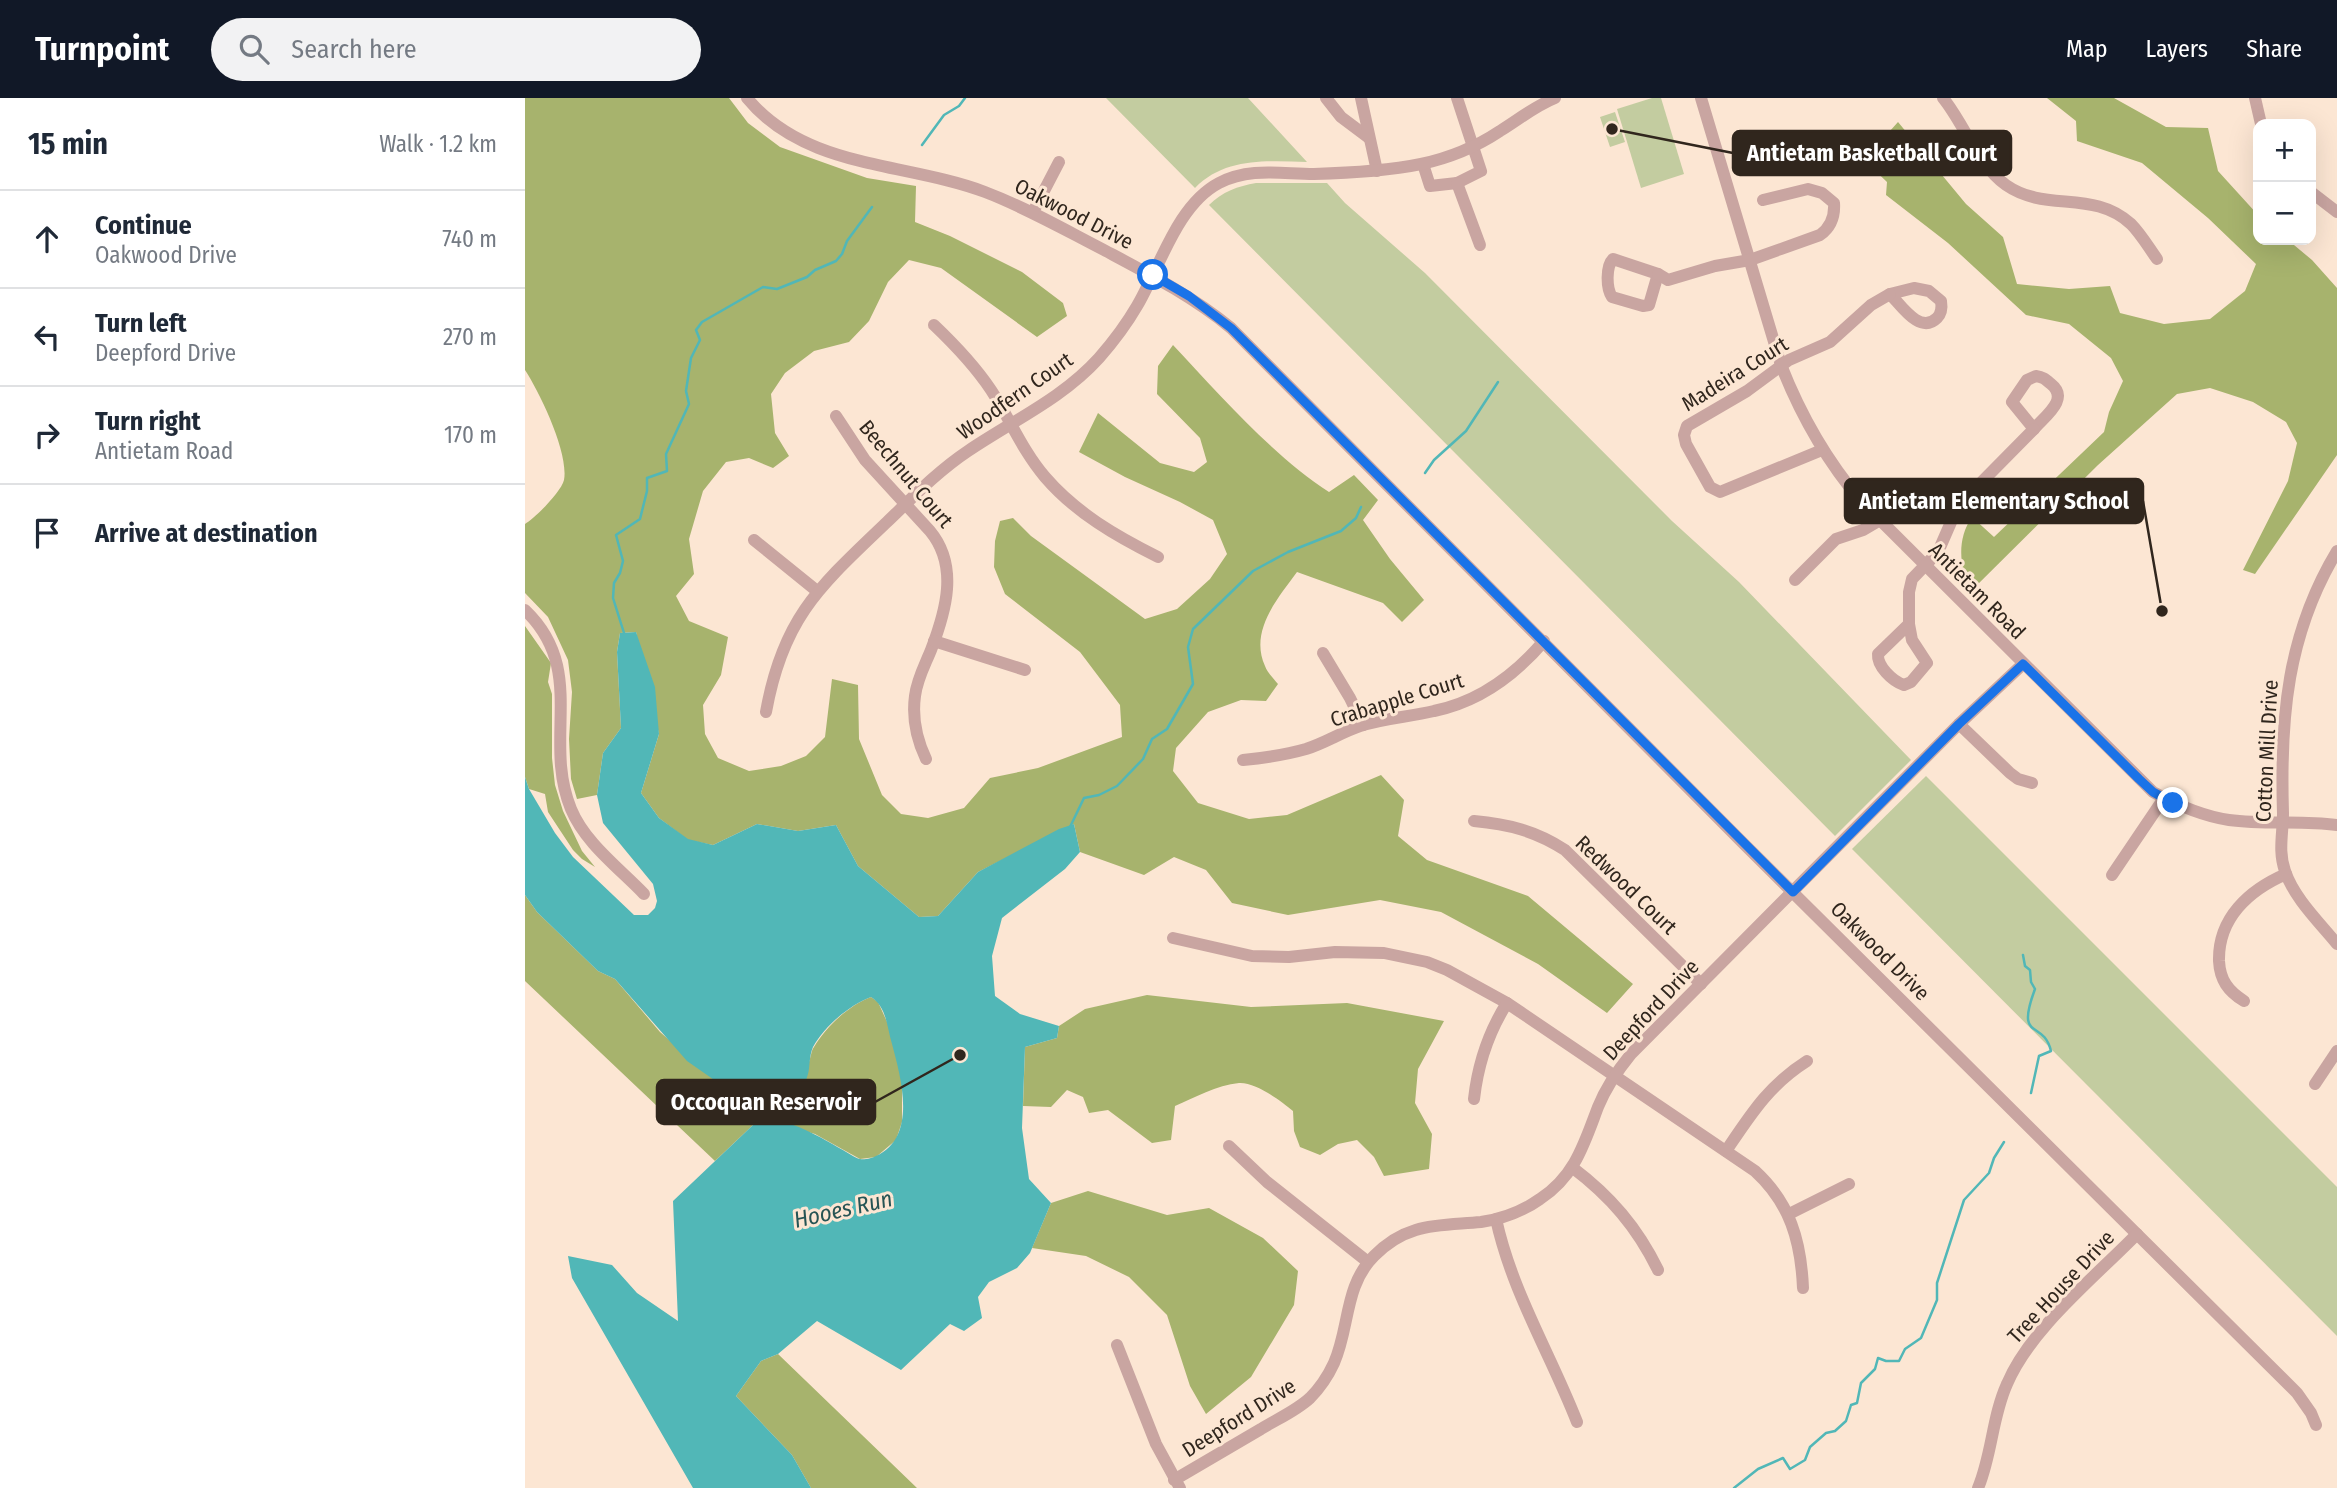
<!DOCTYPE html>
<meta charset="utf-8">
<style>
body{margin:0;font-family:"Fira Sans Condensed",sans-serif;background:#f2f2f3;color:#1f2937}
.controls{position:absolute;right:21px;top:21px;display:grid;overflow:hidden;border-radius:14px;box-shadow:0 7px 28px #0002}
.controls button{width:63px;height:63px;display:grid;place-items:center;padding:0;border:0;border-bottom:2px solid #e0e1e3;background:#fff;color:#1f2937;font:35px sans-serif}
.stop{position:absolute;width:21px;height:21px;margin:-16px;border:5px solid #1a73e8;border-radius:50%;background:#fff}
.stop.end{background:#1a73e8;border-color:#fff;box-shadow:0 2px 7px #0008}
.list{margin:0;padding:0;list-style:none}
h2{display:flex;justify-content:space-between;align-items:center;height:91px;margin:0;padding:0 28px;font-size:30px}
h2 small{font-size:23px;font-weight:400;color:#747a83}
.list li{display:grid;grid-template-columns:46px 1fr auto;gap:21px;align-items:center;box-sizing:border-box;height:98px;padding:0 28px;border-top:2px solid #e0e1e3}
.list b{display:block;font-size:26px;white-space:nowrap}
.list p{margin:0;font-size:23px;white-space:nowrap;color:#747a83}
.list em{font-size:23px;font-style:normal;color:#747a83}
.icon{flex:none;width:38px;height:38px;fill:none;stroke:currentColor;stroke-width:2;stroke-linecap:round;stroke-linejoin:round}
.map{position:relative;flex:none;width:1812px;height:1390px;overflow:hidden}
header{display:flex;align-items:center;gap:42px;box-sizing:border-box;height:98px;padding:0 35px;background:#111827;color:#fff}
header strong{font-size:33px}
nav{display:flex;gap:38px;margin-inline-start:auto;font-size:24px}
.search{width:490px;height:63px;background:#f2f2f3;display:flex;align-items:center;gap:18px;box-sizing:border-box;padding:0 24px;border-radius:38px;color:#747a83;font-size:26px}
main{display:flex}
aside{flex:1;background:#fff}
.map>svg:first-child{display:block}
</style>
<header>
<strong>Turnpoint</strong>
<div class="search"><svg class="icon" aria-label="search" viewBox="0 0 24 24"><circle cx="10" cy="10" r="6"/><path d="M15 15l6 6"/></svg>Search here</div>
<nav><a>Map</a><a>Layers</a><a>Share</a></nav>
</header>
<main>
<aside>
<h2>15 min<small>Walk · 1.2 km</small></h2>
<ul class="list">
<li><svg class="icon" aria-label="ahead" viewBox="0 0 24 24"><path d="M12 20V5M6 11l6-6 6 6"/></svg><div><b>Continue</b><p>Oakwood Drive</p></div><em>740 m</em></li>
<li><svg class="icon" aria-label="left" viewBox="0 0 24 24"><path d="M17 20v-9H6M10 6l-5 5 5 5"/></svg><div><b>Turn left</b><p>Deepford Drive</p></div><em>270 m</em></li>
<li><svg class="icon" aria-label="right" viewBox="0 0 24 24"><path d="M7 20v-9h11M14 6l5 5-5 5"/></svg><div><b>Turn right</b><p>Antietam Road</p></div><em>170 m</em></li>
<li><svg class="icon" aria-label="arrive" viewBox="0 0 24 24"><path d="M6 21V4h12l-3 4 3 4H6"/></svg><div><b>Arrive at destination</b></div></li>
</ul>
</aside>
<div class="map">
<svg width="1812" height="1390" viewBox="0 0 1812 1390">
<rect width="100%" height="100%" fill="#fce6d3"/>
<g fill="#c3cca0">
<path d="M581 0H723L782 64C743 63 700 59 670 90Z"/>
<path d="M1127 0H1136L1159 76 1116 90 1092 11Z"/>
<path d="M1090 14 1100 44 1085 49 1075 19Z"/>
<path d="M731 85H802L820 105 900 175 1147 423 1214 484 1386 662 1310 738 684 107C697 94 713 88 731 85Z"/>
<path d="M1401 678 1812 1089V1238L1327 751Z"/>
</g>
<g fill="#a7b36d">
<path d="M0 0H204L223 25 255 49 342 80 391 88 390 124 425 138 497 174 538 205 542 218 512 239 416 170 384 162 363 184 344 223 324 244 289 253 260 275 246 296 250 335 264 358 248 370 224 360 201 364 178 393 164 441 169 476 151 498 164 523 203 539 196 577 178 607 180 636 193 660 224 673 256 668 281 658 300 639 307 581 333 587 334 641 357 697 376 716 403 720 439 710 465 680 513 670 597 639 595 607 555 554 480 496 469 469 470 443 475 423 488 420 506 438 620 521 652 511 685 481 702 456 688 422 655 404 600 379 554 354 573 315 635 365 669 374 682 364 675 340 632 296 633 268 648 247C694 296 748 358 804 394L829 377 853 402 838 422 865 461 899 502 877 524 858 505 772 474C753 500 724 533 740 568 742 574 749 581 753 586L741 603 716 602 683 614 651 650 648 673 673 705 724 721 762 717 856 677 879 702 873 738 902 762 1003 798 1108 886 1082 915 1013 866 916 814 855 802 763 817 707 805 681 772 649 759 619 777 555 754 549 726 453 774 413 818 394 819 333 768 311 727 273 733 232 726 188 747 163 742 134 720 116 695 134 636 111 534 95 535 92 554 96 630 78 655 72 697 52 701 46 681 44 641 47 594 43 562 23 519 0 495V426C10 420 36 394 39 382 44 355 15 295 0 272Z"/>
<path d="M1522 0H1589L1641 29 1683 30 1693 73 1733 117V142H1763L1787 162 1812 190V357L1730 476 1718 472 1763 383 1772 345 1761 324 1728 304 1685 290 1652 296 1573 367 1445 494C1435 469 1431 442 1447 419L1469 439 1579 334 1584 314 1598 283 1586 260 1544 226 1501 217 1423 145 1361 97 1362 84 1339 62 1373 24 1441 106 1478 139 1492 186 1544 191 1585 188 1595 215 1639 226 1685 221 1720 193 1731 166 1683 120 1617 65 1552 43 1551 23Z"/>
<path d="M0 528 26 565 23 584 27 596V660L30 687 38 713 57 753 70 769 57 761 48 752 23 714 20 696 4 691 0 679Z"/>
<path d="M0 797 12 814 73 873 90 881 135 934 196 987 225 1007 262 1008C269 994 278 979 284 964 286 959 286 953 289 949 301 929 324 907 346 899L353 904 363 926 377 982V1024L371 1042 351 1059 335 1061 290 1036 237 1021 228 1027 190 1063 0 883Z"/>
<path d="M622 897 726 909 822 905 919 923 893 971 890 1005 907 1036 904 1071 859 1078 849 1059 832 1042 813 1046 795 1057 775 1049 769 1033 768 1013C756 1003 731 984 714 985 692 987 669 1000 650 1008L646 1042 627 1045 583 1012 564 1015 558 999 542 992 526 1009 498 1008 500 949 532 940 534 928 560 911Z"/>
<path d="M563 1093 642 1117 684 1110 738 1140 773 1173 769 1207 726 1279 681 1316 665 1288 642 1217 604 1179 561 1158 507 1150 526 1105Z"/>
<path d="M253 1256 392 1390H286L267 1357 211 1298 236 1263Z"/>
</g>
<path fill="#51b7b7" d="M111 534 130 589 134 636 116 695 134 720 163 741 188 747 232 726 273 733 311 727 333 768 394 819 413 818 453 774 534 731 549 726 555 754 540 771 477 820 467 858 470 898 495 916 534 928 532 940 500 949 497 1030 504 1081 526 1105 505 1155 492 1170 464 1184 453 1199 457 1220 439 1233 425 1226 376 1272 292 1223 253 1256 236 1263 211 1298 267 1357 286 1390H168L47 1180 43 1158 87 1167 112 1195 153 1223 148 1103 228 1027C252 1012 293 1038 316 1051 322 1054 330 1060 335 1061 339 1062 348 1060 351 1058 393 1039 376 980 367 946 362 930 362 909 346 899 324 907 299 929 288 949 284 958 285 968 283 976 279 990 272 999 262 1008L225 1007 162 963 90 881 73 873 12 814 0 797V679L4 691 30 735 48 759 109 817H123L130 810 132 803 128 786 78 725 72 697 78 655 96 630 92 554 95 535Z"/>
<g fill="none" stroke-linecap="round" stroke-linejoin="round">
<g stroke="#51b7b7" stroke-width="2.5">
<path d="M397 47 419 17 434 8 440 0"/>
<path d="M900 375 909 362 941 333 973 284"/>
<path d="M99 535 88 500 89 485 95 475 98 463 91 437 115 421 122 393V380L142 373 141 356 164 306 161 293 166 260 175 242 171 232 177 224 238 189 252 191 282 179 290 172 311 163 317 156 322 143 347 109"/>
<path d="M545 729 559 700 574 697 592 688 618 661 627 641 642 631 668 586 663 549 668 531 728 473 763 454 816 433 831 420 836 409"/>
<path d="M1498 857 1500 868 1505 872 1506 884 1510 891C1490 945 1518 920 1526 953L1514 958 1506 995"/>
<path d="M1209 1390 1233 1371 1258 1360 1265 1371 1280 1362 1285 1349 1301 1335 1310 1333 1321 1323 1326 1307 1332 1305 1336 1285 1350 1271 1353 1260 1361 1263H1374L1380 1251 1396 1240 1412 1202V1185L1439 1102 1464 1075 1469 1060 1479 1044"/>
</g>
<g stroke="#c9a5a1" stroke-width="12">
<path d="M222 0C280 71 380 64 460 94 502 110 540 132 579 152 624 176 667 198 706 230L1218 745 1772 1295 1786 1315 1791 1327"/>
<path d="M801 0 816 19 844 40"/>
<path d="M836 0 852 73"/>
<path d="M1176 0 1256 267C1276 318 1301 362 1336 403L1628 694C1652 707 1677 718 1704 722 1740 727 1776 722 1812 727"/>
<path d="M1418 0C1440 27 1452 66 1481 87 1521 115 1568 91 1606 126 1616 136 1624 150 1632 161"/>
<path d="M1730 0 1736 26"/>
<path d="M898 66 905 88 932 85 956 73 932 0"/>
<path d="M932 85 955 147"/>
<path d="M1786 94 1812 114"/>
<path d="M508 114 534 64"/>
<path d="M1088 161 1133 176 1124 207 1118 208 1087 199C1081 190 1081 168 1088 161Z"/>
<path d="M1133 176 1143 182 1190 168 1225 162 1295 137C1306 129 1310 119 1309 105L1297 95 1283 91 1238 102"/>
<path d="M1389 190 1404 193 1416 203C1417 209 1417 215 1412 220 1395 237 1376 207 1365 196Z"/>
<path d="M409 227C430 247 450 268 466 292 485 321 497 352 520 379 551 415 591 438 633 459"/>
<path d="M1511 278C1518 279 1520 281 1526 286 1545 301 1520 318 1509 331L1487 304 1502 282Z"/>
<path d="M311 318 340 362 405 433C434 468 421 513 406 552 400 567 392 581 390 598 387 620 392 642 401 661"/>
<path d="M1297 352 1195 394 1185 389 1161 346 1159 337 1162 328 1222 293 1264 262 1305 244 1346 207 1365 196"/>
<path d="M229 442 292 493"/>
<path d="M1812 453C1762 536 1755 620 1758 715 1758 736 1753 753 1760 773 1769 800 1794 824 1812 846"/>
<path d="M1270 482 1311 441 1338 432 1355 422"/>
<path d="M0 512C63 572 17 641 46 711 60 745 94 770 119 796"/>
<path d="M1384 526V494L1387 481 1413 454 1433 408 1509 331"/>
<path d="M1384 526 1387 542 1402 565 1386 584 1379 587C1367 583 1352 568 1353 556Z"/>
<path d="M409 543 500 572"/>
<path d="M798 555 825 600 838 627"/>
<path d="M241 614C258 519 295 488 362 424 388 399 413 373 443 353 487 323 537 301 574 260 588 244 601 227 612 208 635 169 652 107 694 85 725 69 756 76 789 76 825 75 861 73 896 66 924 60 951 49 975 33 993 22 1010 8 1030 0"/>
<path d="M1434 626 1485 675 1493 681 1507 685"/>
<path d="M718 662C739 660 760 657 781 651 800 645 817 634 835 628 859 620 884 619 909 613 953 604 990 577 1019 543"/>
<path d="M949 723C983 726 1011 733 1040 752L1176 886"/>
<path d="M1587 777 1639 700"/>
<path d="M648 840 727 858 764 859 810 854 859 855 902 864 922 872 982 905 1230 1073C1265 1105 1276 1143 1278 1190"/>
<path d="M1719 903C1703 893 1695 882 1694 863 1693 820 1724 792 1761 776"/>
<path d="M1790 986 1812 953"/>
<path d="M949 1001C953 965 963 935 982 905"/>
<path d="M704 1048 742 1084 843 1164"/>
<path d="M1201 1053C1226 1016 1244 987 1282 963"/>
<path d="M1048 1070C1085 1098 1112 1129 1133 1172"/>
<path d="M1264 1116 1324 1086"/>
<path d="M971 1121C987 1194 1025 1255 1052 1324"/>
<path d="M592 1247 631 1346 655 1390"/>
<path d="M649 1382C678 1365 707 1348 736 1331 752 1321 771 1313 785 1300 795 1290 803 1278 809 1265 825 1229 819 1188 849 1158 882 1124 914 1128 956 1124 977 1121 998 1113 1015 1101 1050 1078 1059 1046 1073 1009 1081 989 1093 972 1106 956L1434 626 1498 566"/>
<path d="M1453 1390C1467 1357 1467 1319 1482 1286 1505 1231 1570 1179 1612 1136"/>
</g>
</g>
<g fill="none" stroke-linecap="round" stroke-linejoin="round">
<path stroke="#1a73e8" stroke-width="9" d="M628 177 664 198 706 230 1268 794 1434 626 1498 566 1614 681 1628 694 1648 705"/>
</g>
<g text-anchor="middle" stroke-width="6" stroke-linejoin="round" paint-order="stroke">
<g font-size="21" fill="#30261d" stroke="#fce6d3">
<text transform="translate(549 116) rotate(27)" y="7">Oakwood Drive</text>
<text transform="translate(1210 276) rotate(-32)" y="7">Madeira Court</text>
<text transform="translate(490 298) rotate(-35)" y="7">Woodfern Court</text>
<text transform="translate(381 376) rotate(50)" y="7">Beechnut Court</text>
<text transform="translate(1452 493) rotate(45)" y="7">Antietam Road</text>
<text transform="translate(872 602) rotate(-17)" y="7">Crabapple Court</text>
<text transform="translate(1742 653) rotate(-87)" y="7">Cotton Mill Drive</text>
<text transform="translate(1101 787) rotate(44)" y="7">Redwood Court</text>
<text transform="translate(1355 853) rotate(45)" y="7">Oakwood Drive</text>
<text transform="translate(1126 912) rotate(-47)" y="7">Deepford Drive</text>
<text transform="translate(1536 1189) rotate(-47)" y="7">Tree House Drive</text>
<text transform="translate(714 1320) rotate(-32)" y="7">Deepford Drive</text>
</g>
<g font-size="23" font-style="italic" fill="#265454" stroke="#fce6d3">
<text transform="translate(318 1111) rotate(-13)" y="8">Hooes Run</text>
</g>
</g>
<path fill="none" stroke="#30261d" stroke-width="2.5" d="M1087 31L1208 55M1637 513L1618 403M435 957L350 1004"/>
<g fill="#30261d" stroke="#fce6d3" stroke-width="2.5">
<circle cx="1087" cy="31" r="7"/>
<circle cx="1637" cy="513" r="7"/>
<circle cx="435" cy="957" r="7"/>
</g>
<g fill="#30261d" stroke="#30261d" stroke-width="2.5">
<rect x="1208" y="33" width="278" height="44" rx="7"/>
<rect x="1320" y="381" width="298" height="44" rx="7"/>
<rect x="132" y="982" width="218" height="44" rx="7"/>
</g>
<g font-size="23" text-anchor="middle" font-weight="bold" fill="#fff">
<text x="1347" y="63">Antietam Basketball Court</text>
<text x="1469" y="411">Antietam Elementary School</text>
<text x="241" y="1012">Occoquan Reservoir</text>
</g>
</svg>
<div class="controls">
<button>+</button>
<button>−</button>
</div>
<div class="stop" style="left:628px;top:177px"></div>
<div class="stop end" style="left:1648px;top:705px"></div>
</div>
</main>
